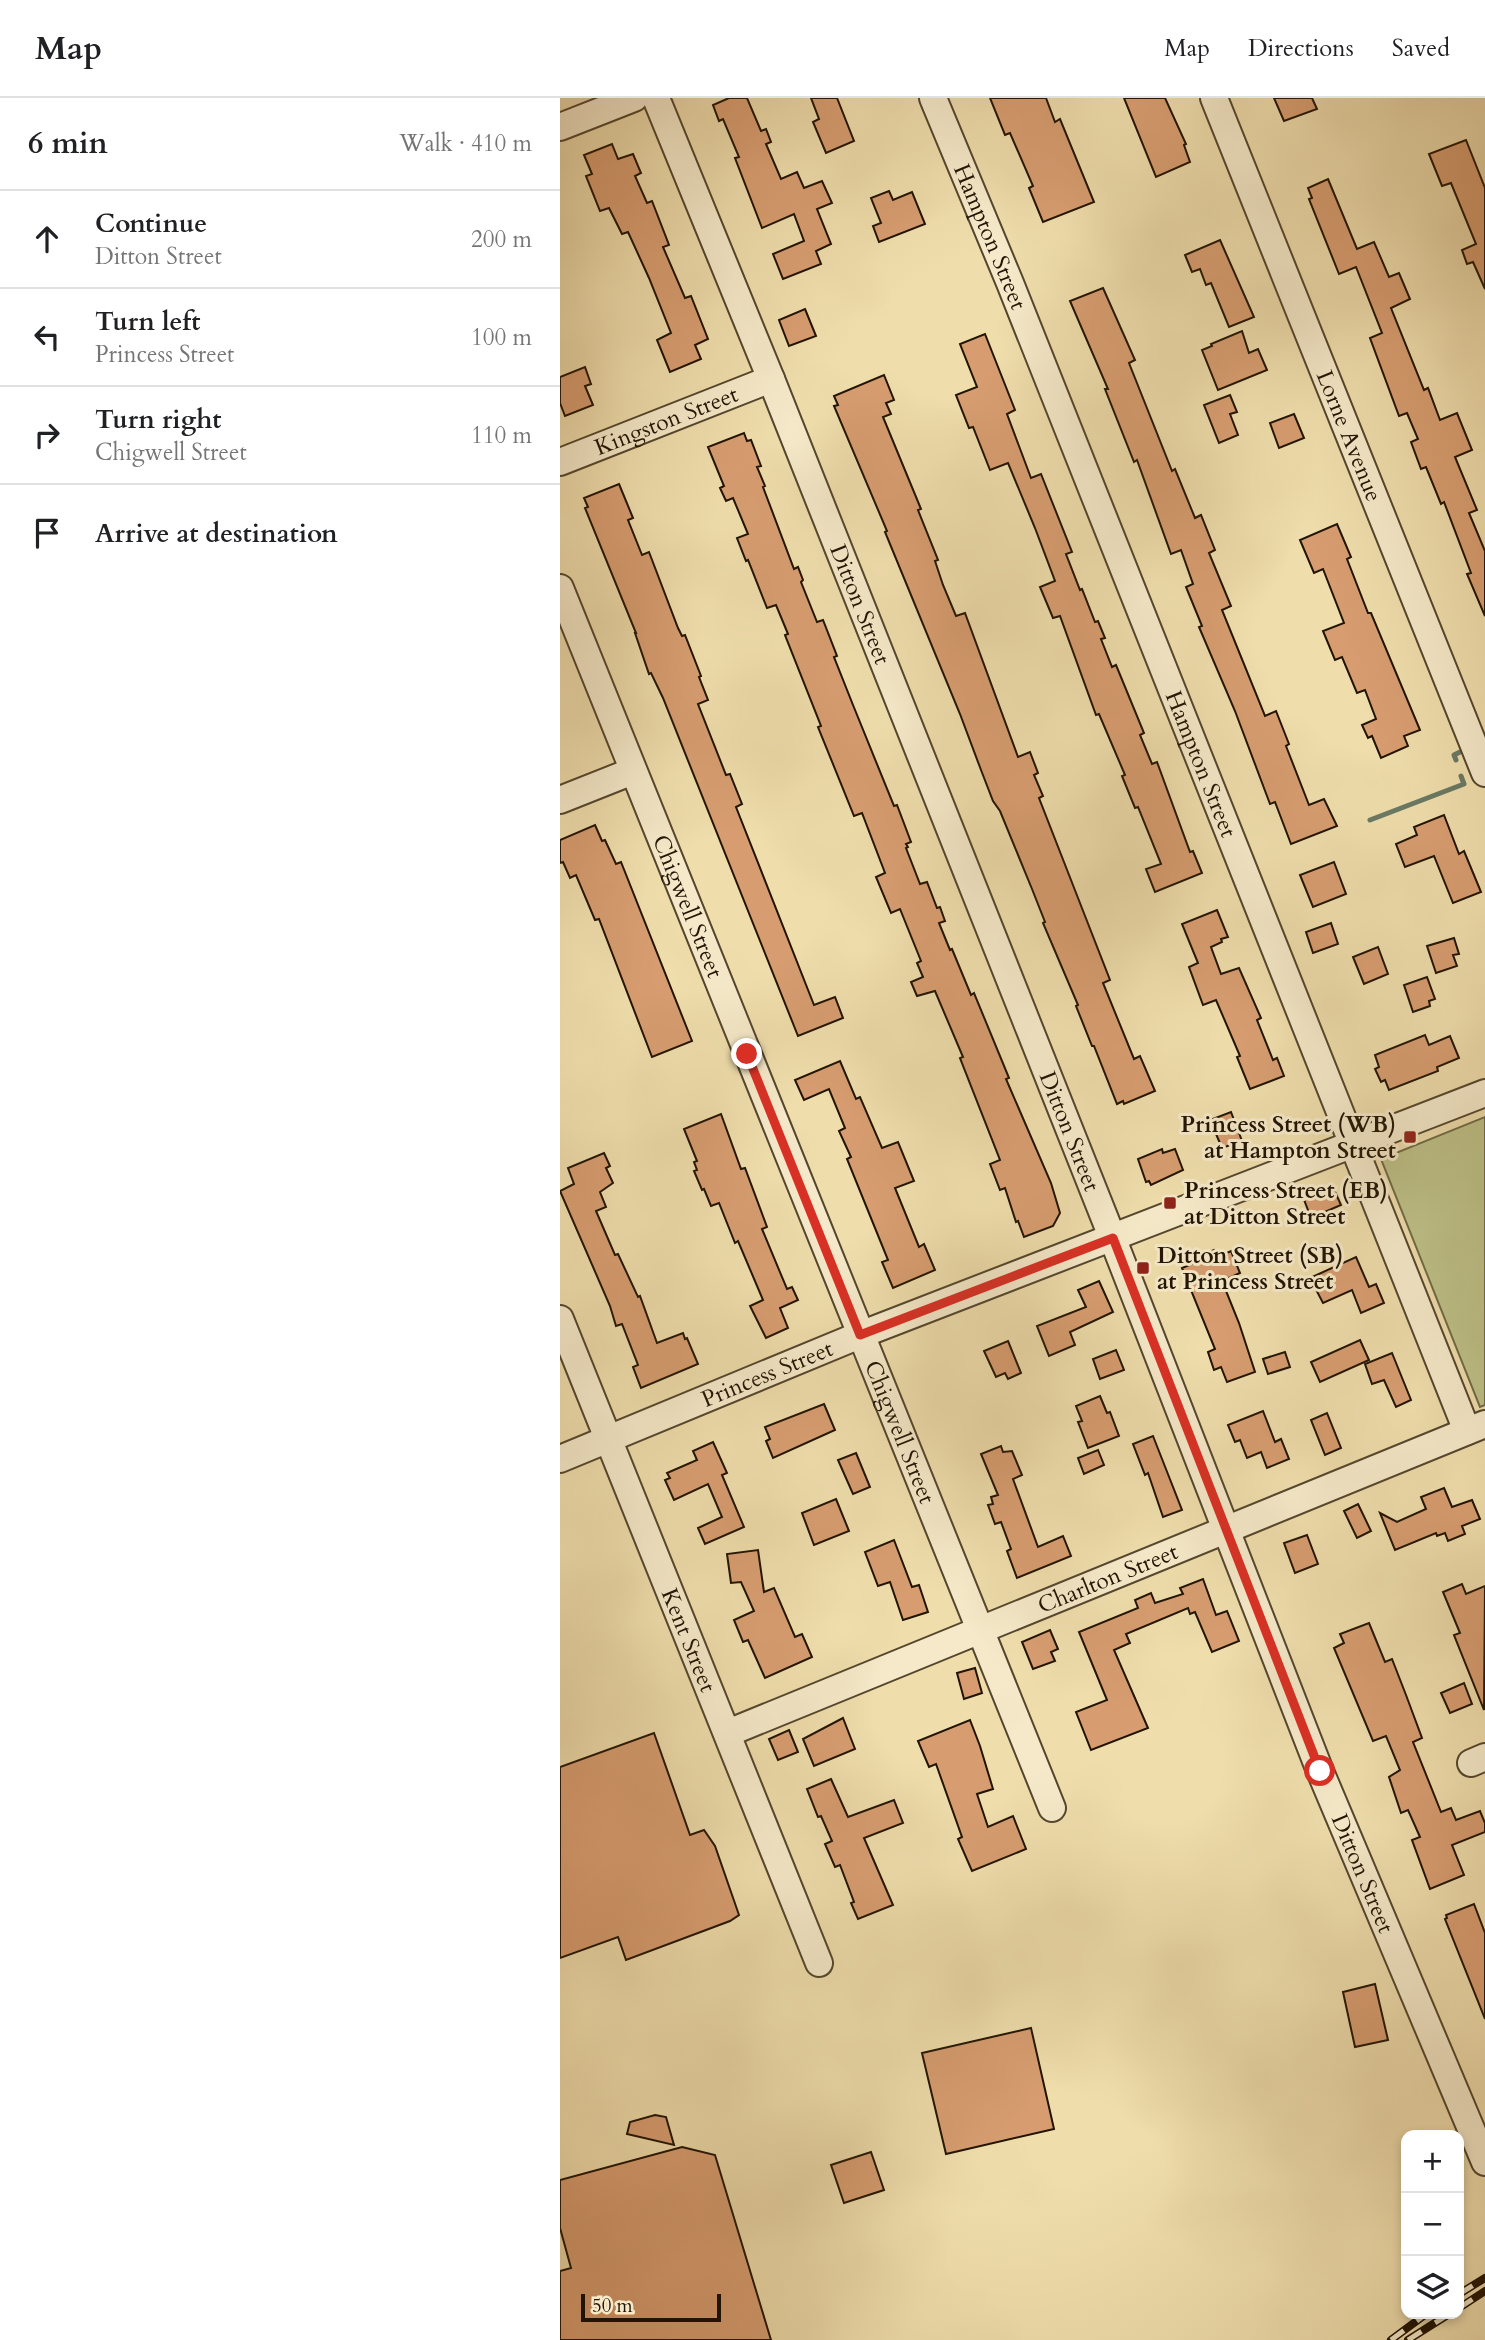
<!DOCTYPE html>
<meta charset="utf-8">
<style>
body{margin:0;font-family:Cardo,serif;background:#f2f2f2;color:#202124}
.controls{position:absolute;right:21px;bottom:21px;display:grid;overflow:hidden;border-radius:14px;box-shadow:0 4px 10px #0003}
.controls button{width:63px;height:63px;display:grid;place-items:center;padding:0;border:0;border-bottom:2px solid #e0e0e0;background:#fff;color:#202124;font:35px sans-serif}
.scale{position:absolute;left:21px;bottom:18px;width:140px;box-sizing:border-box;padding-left:7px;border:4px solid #211403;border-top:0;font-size:19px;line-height:24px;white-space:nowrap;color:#211403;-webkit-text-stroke:5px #f5e9c9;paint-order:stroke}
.stop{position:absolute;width:21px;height:21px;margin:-16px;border:5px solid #d93025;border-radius:50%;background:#fff}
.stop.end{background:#d93025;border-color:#fff;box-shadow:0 2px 7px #0008}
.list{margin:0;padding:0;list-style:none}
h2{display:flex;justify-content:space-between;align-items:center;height:91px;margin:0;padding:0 28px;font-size:30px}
h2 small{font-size:23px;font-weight:400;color:#757577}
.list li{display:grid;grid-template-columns:46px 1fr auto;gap:21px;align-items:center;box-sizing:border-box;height:98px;padding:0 28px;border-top:2px solid #e0e0e0}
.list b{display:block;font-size:26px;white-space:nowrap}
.list p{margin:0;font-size:23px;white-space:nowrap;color:#757577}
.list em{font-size:23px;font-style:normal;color:#757577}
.icon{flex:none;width:38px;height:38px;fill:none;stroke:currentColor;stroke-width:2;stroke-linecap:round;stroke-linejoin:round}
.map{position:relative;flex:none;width:925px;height:2242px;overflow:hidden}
header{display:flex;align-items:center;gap:42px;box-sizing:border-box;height:98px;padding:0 35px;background:#fff;border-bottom:2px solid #e0e0e0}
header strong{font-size:33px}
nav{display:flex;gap:38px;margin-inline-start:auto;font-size:24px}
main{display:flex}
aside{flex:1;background:#fff}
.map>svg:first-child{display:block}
</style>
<header>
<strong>Map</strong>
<nav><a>Map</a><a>Directions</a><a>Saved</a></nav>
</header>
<main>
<aside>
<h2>6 min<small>Walk · 410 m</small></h2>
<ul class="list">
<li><svg class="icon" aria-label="ahead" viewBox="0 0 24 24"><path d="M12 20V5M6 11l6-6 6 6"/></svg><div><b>Continue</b><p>Ditton Street</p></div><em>200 m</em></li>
<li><svg class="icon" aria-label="left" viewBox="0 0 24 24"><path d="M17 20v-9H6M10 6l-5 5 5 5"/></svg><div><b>Turn left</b><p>Princess Street</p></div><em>100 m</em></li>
<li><svg class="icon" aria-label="right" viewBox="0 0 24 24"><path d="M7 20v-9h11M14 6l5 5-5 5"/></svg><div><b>Turn right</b><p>Chigwell Street</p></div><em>110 m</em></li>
<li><svg class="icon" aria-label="arrive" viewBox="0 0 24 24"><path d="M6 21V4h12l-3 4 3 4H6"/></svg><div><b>Arrive at destination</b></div></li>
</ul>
</aside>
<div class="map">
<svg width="925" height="2242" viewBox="0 0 925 2242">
<rect width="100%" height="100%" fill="#efddac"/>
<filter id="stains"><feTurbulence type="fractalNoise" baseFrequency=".00286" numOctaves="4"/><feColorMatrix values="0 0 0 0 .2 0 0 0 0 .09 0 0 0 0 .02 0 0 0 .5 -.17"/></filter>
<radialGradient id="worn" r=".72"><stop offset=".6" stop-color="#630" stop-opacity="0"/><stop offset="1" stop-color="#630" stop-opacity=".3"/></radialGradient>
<path fill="#bdc087" stroke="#6f6a45" stroke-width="2" d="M925 1019V1307L920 1309 821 1061Z"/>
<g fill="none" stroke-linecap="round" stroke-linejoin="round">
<g stroke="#6a7964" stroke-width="5">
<path d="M896 662 894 657 900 654"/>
<path d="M810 722 904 686 901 678"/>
</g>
</g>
<g fill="#d79d70" stroke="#211403" stroke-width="2">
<path d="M169 0H187L201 33 206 31 211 44 206 46 221 81 237 74 244 90 262 83 272 105 257 111 271 146 256 153 261 166 223 181 213 156 244 143 234 116 202 130 175 60 179 59 163 21 159 23 153 7Z"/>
<path d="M251 0H277L294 43 266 55 253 24 259 21Z"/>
<path d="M430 0H486L495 24 500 21 534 104 483 124 469 90 473 88 450 35 445 37Z"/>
<path d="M564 0H605L626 46 624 47 630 64 596 79Z"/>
<path d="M714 0H752L757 11 724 23Z"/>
<path d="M906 42 925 90V191L913 164 907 166 902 152 916 146 891 85 882 88 869 56Z"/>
<path d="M52 46 58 61 73 56 81 75 75 78 87 105 92 103 109 147 103 149 125 200 131 198 148 241 135 247 141 261 110 274 97 242 111 235 89 180 68 134 62 136 49 110 40 113 26 78 32 76 24 57Z"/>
<path d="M768 81 797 151 814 144 829 179 839 175 850 201 831 210 864 292 868 290 880 322 897 315 912 352 895 359 917 412 909 415 925 453V518L907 476 911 475 884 404 881 406 866 369 861 371 851 344 858 341 847 315 839 318 810 240 822 235 796 169 779 176 749 101 752 100 748 90Z"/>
<path d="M329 93 333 102 352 94 365 126 319 144 313 128 321 125 311 100Z"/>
<path d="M660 142 694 219 669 229 651 185 646 187 640 171 632 174 625 157Z"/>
<path d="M543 190 575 262 569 265 612 373 615 371 635 420 641 417 655 452 649 455 671 508 662 512 705 618 716 613 729 646 726 648 749 707 764 701 777 728 731 746 715 704 710 706 675 613 639 529 642 528 626 489 633 486 621 452 611 456 577 362 574 364 545 291H548L510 203Z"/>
<path d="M245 211 256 238 229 248 219 222Z"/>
<path d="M682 233 689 255 698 251 707 272 658 292 642 252 652 248 651 246Z"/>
<path d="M425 236 455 312 447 316 471 380 481 376 512 454 506 456 520 492 522 491 535 524 538 523 545 540 541 541 552 569 556 567 584 635 580 637 592 666 597 664 630 754 633 753 642 775 595 794 586 771 601 766 578 709 575 710 562 678 565 677 539 616 536 617 500 518 493 520 480 489 495 483 475 430 448 365 430 372 413 329 409 330 396 297 417 289 400 246Z"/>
<path d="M25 269 31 286 25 288 33 307 5 318 0 305V279Z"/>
<path d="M324 277 334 302 326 305 331 316 323 319 361 411 358 412 378 462 375 463 383 487 396 518 405 515 458 659 470 654 478 675 474 677 483 698 479 700 550 882 543 885 574 961 580 958 595 993 564 1006 563 1003 557 1006 534 948H532L516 908 518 907 483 825 485 824 472 791 440 713 433 703 421 672 400 616 325 434 327 433 274 308 278 307 274 298Z"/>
<path d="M670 297 677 314 670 316 678 337 659 345 644 307Z"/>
<path d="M734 316 744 340 719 350 710 325Z"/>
<path d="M184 335 187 343 191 342 201 368 197 369 205 388 203 389 234 471 238 469 243 482 241 484 257 524 263 522 277 558 274 559 293 607 334 708 337 707 351 744 346 746 348 749 346 750 360 786 367 784 377 810 380 809 385 823 379 825 390 852 392 851 411 897 414 895 449 980 446 981 491 1085 500 1115 493 1128 464 1139 458 1123 456 1124 445 1090 440 1092 430 1066 440 1062 400 960 403 959 375 893 357 898 351 884 363 879 357 865 361 863 340 811 331 815 316 779 325 775 302 715 294 718 258 629 261 628 225 537 228 536 216 507 207 510 188 462 186 463 177 440 188 436 173 400 166 403 160 390 164 388 148 349Z"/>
<path d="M59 386 73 420 68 422 82 457 89 454 118 530 122 538 125 537 141 578 139 579 148 602 138 606 166 677 170 676 182 706 176 709 254 907 275 899 283 920 238 938 103 600 91 575 89 576 75 535H76L25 410 28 409 24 400Z"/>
<path d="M777 426 791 459 787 461 808 515H811L860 632 844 638 848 648 821 660 812 638 808 640 802 627 816 621 805 592 797 595 782 559 775 562 763 533 784 525 763 471 754 475 740 442Z"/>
<path d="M884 717 899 756 904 753 921 794 893 805 874 758 845 769 836 746 857 737 854 729Z"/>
<path d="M35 727 42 743 45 742 56 766 61 764 132 943 92 959 39 821 35 822 16 777 10 780 3 764 0 765V742Z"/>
<path d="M774 764 786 796 753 809 740 777Z"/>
<path d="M657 812 668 839 661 841 662 844 651 849 661 876 679 870 701 920 697 922 713 962 717 960 724 978 690 991 677 959 680 958 656 902 643 907 629 869 638 865 622 826Z"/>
<path d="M771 825 778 846 753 855 746 834Z"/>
<path d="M894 840 899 856 893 857 897 868 876 875 867 848Z"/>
<path d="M818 849 828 876 804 886 793 859Z"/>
<path d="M867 879 875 901 869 903 870 908 853 914 844 887Z"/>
<path d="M865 937 869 947 890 938 899 960 877 969 878 973 829 992 825 982 821 984 815 971 819 969 815 957Z"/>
<path d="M280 963 296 1001 300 999 322 1050 338 1044 354 1083 335 1090 359 1149 364 1146 375 1172 333 1190 322 1164 328 1162 287 1061 291 1059 279 1033 285 1030 269 991 244 1002 235 982Z"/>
<path d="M671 1014 682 1043 662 1050 650 1022Z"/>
<path d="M161 1016 181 1071 185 1070 207 1129 202 1131 227 1191 232 1189 238 1202 220 1210 228 1230 206 1240 190 1208 203 1202 178 1143 175 1145 159 1105 151 1108 144 1091 142 1092 134 1073 137 1072 134 1064 137 1063 124 1031Z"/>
<path d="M602 1051 603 1055 615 1051 623 1072 591 1087 589 1083 586 1084 578 1061Z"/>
<path d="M44 1055 50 1068 46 1070 53 1085 40 1094 46 1109 36 1113 55 1157 58 1156 78 1199 80 1198 97 1245 123 1235 125 1241 127 1240 138 1266 81 1290 73 1269 78 1267 62 1226 56 1228 50 1208 0 1093 14 1086 8 1070Z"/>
<path d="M772 1087 781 1107 751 1120 743 1099Z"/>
<path d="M654 1152 658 1159 671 1153 680 1175 662 1183 679 1225 695 1274 667 1284 661 1269 654 1272 648 1254 655 1251 622 1170 632 1166 630 1162Z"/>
<path d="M796 1159 809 1189 816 1186 824 1205 801 1215 792 1192 763 1205 750 1180Z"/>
<path d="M539 1183 553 1214 510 1234 515 1247 489 1258 477 1228 526 1209 518 1192Z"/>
<path d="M800 1242 809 1262 760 1284 751 1264Z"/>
<path d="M448 1243 461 1275 448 1281 445 1275 436 1279 424 1253Z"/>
<path d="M556 1252 564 1272 540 1281 533 1261Z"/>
<path d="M725 1254 730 1269 708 1276 703 1261Z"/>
<path d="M832 1255 851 1302 836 1309 824 1282 812 1286 805 1266Z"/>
<path d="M540 1298 547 1315 550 1314 559 1338 528 1350 518 1324 522 1323 516 1308Z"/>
<path d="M264 1306 275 1332 213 1360 206 1343 210 1341 205 1329Z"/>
<path d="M703 1313 715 1344 721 1341 729 1361 707 1370 701 1354 687 1360 680 1342 675 1344 668 1327Z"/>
<path d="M767 1315 781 1350 765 1357 751 1322Z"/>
<path d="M593 1338 622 1412 603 1419 588 1375 585 1377 573 1346Z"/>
<path d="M153 1344 167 1375 162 1377 184 1429 145 1446 138 1430 162 1419 148 1386 114 1402 105 1382 110 1380 107 1375 137 1362 133 1353Z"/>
<path d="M441 1348 443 1354 452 1353 462 1377 453 1381 478 1449 503 1438 511 1458 457 1480 447 1453 451 1451 441 1424 435 1426 428 1407 433 1406 431 1399 438 1397 421 1356Z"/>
<path d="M538 1352 544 1367 524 1376 518 1360Z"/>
<path d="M296 1355 310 1389 293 1396 278 1362Z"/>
<path d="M884 1390 892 1409 912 1402 920 1421 902 1428 905 1436 888 1443 885 1435 877 1438 876 1435 835 1452 820 1415 837 1424 866 1411 861 1399Z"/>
<path d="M276 1401 289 1433 254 1447 242 1415Z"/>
<path d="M798 1406 811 1433 797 1440 784 1413Z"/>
<path d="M747 1437 758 1466 735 1475 724 1445Z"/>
<path d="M334 1442 352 1489 359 1487 368 1514 343 1522 330 1484 318 1488 305 1454Z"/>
<path d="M198 1452 204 1494 214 1490 235 1539 242 1536 252 1559 205 1580 188 1542 183 1544 174 1522 194 1513 181 1484 171 1485 167 1456Z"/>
<path d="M643 1481 656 1517 667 1513 679 1543 652 1554 635 1514 630 1516 628 1510 566 1536 570 1545 554 1552 588 1630 531 1652 516 1614 547 1602 519 1534 578 1510 575 1502 591 1495 595 1505 623 1496 620 1490Z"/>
<path d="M902 1486 906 1496 925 1488 924 1612 894 1537 900 1535 883 1494Z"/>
<path d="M809 1525 825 1564 832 1561 846 1597 862 1640 853 1644 881 1714 891 1710 896 1722 920 1713 925 1725V1734L892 1747 904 1777 870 1791 852 1742 860 1739 848 1712 841 1715 829 1679 840 1672 826 1638 813 1643 774 1550 784 1545 780 1536Z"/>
<path d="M490 1532 498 1551 491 1554 495 1563 473 1571 462 1544Z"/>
<path d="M415 1570 422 1595 404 1601 397 1575Z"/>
<path d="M904 1585 912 1606 890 1615 881 1595Z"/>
<path d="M283 1620 295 1651 254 1668 243 1641Z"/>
<path d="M410 1622 420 1648 433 1691 417 1696 428 1729 453 1718 466 1751 412 1773 398 1741 402 1739 376 1666 369 1669 358 1643Z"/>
<path d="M229 1632 238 1654 218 1662 209 1641Z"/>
<path d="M94 1635 130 1737 144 1732 155 1748 179 1817 170 1823 66 1862 58 1839 0 1860V1669Z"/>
<path d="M271 1681 288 1719 334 1702 343 1725 304 1740 333 1807 298 1821 291 1805 294 1804 280 1767 275 1769 265 1746 272 1743 261 1718 258 1719 247 1691Z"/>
<path d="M914 1806 925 1835V1921L885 1821 887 1820 886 1817Z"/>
<path d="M815 1886 828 1942 795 1949 783 1894Z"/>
<path d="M471 1930 494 2031 386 2056 362 1955Z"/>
<path d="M95 2017 106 2019 114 2047 67 2036 70 2024Z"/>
<path d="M122 2049 155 2057 211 2242H0V2173L11 2170 0 2130V2082Z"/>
<path d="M311 2054 324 2092 284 2105 271 2067Z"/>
</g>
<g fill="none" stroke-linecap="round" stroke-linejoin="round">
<g stroke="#54462d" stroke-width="30">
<g id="minor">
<path id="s1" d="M96 0 211 281 545 1121 760 1673 925 2064"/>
<path id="s2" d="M373 0 450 185 907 1333"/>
<path id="s3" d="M654 0 925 675"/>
<path d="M0 29 74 0"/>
<path id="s4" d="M0 364 211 281"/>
<path id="s5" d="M0 490 492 1710"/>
<path d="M0 702 73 673"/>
<path id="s6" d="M0 1221 259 1865"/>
<path id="s7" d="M0 1361 300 1237 925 995"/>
<path id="s8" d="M168 1635 925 1326"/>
<path d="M911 1665 925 1659"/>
</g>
</g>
<use href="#minor" stroke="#f5e9c9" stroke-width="26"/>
<g stroke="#211403" stroke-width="8">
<g id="rail">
<path d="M899 2196 925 2180"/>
<path d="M899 2210 925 2193"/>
<path d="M831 2242 866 2216"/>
<path d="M848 2242 889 2216"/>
</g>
</g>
<use href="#rail" stroke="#f5e9c9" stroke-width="5" stroke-dasharray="16" stroke-linecap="butt"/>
</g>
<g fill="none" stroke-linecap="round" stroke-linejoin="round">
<path stroke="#d93025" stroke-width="9" d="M187 956 300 1237 553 1140 760 1673"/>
</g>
<g fill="#8f2418" stroke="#f5e9c9" stroke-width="2.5">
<rect x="843" y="1032" width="14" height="14" rx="3.5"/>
<rect x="603" y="1098" width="14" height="14" rx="3.5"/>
<rect x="576" y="1163" width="14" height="14" rx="3.5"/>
</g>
<g text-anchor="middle" stroke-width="6" stroke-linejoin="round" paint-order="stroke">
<g font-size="23" fill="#211403" stroke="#f5e9c9">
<text dy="8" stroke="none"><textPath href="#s2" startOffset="150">Hampton Street</textPath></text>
<text dy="8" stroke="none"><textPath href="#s4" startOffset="114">Kingston Street</textPath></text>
<text dy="8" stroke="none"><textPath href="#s3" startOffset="364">Lorne Avenue</textPath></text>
<text dy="8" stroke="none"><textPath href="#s1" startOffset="546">Ditton Street</textPath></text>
<text dy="8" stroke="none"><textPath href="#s2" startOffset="718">Hampton Street</textPath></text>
<text dy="8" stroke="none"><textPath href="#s5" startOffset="343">Chigwell Street</textPath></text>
<text dy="8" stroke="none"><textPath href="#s1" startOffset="1113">Ditton Street</textPath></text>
<text dy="8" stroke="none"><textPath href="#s7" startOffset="224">Princess Street</textPath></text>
<text dy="8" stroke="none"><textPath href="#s5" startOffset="910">Chigwell Street</textPath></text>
<text dy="8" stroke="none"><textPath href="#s8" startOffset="410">Charlton Street</textPath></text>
<text dy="8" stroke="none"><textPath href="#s6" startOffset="346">Kent Street</textPath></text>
<text dy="8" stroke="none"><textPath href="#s1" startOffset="1911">Ditton Street</textPath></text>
</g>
<g font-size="23" font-weight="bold" fill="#211403" stroke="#f5e9c9" text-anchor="start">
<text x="836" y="1034" text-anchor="end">Princess Street (WB)<tspan x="836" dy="26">at Hampton Street</tspan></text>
<text x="624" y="1100">Princess Street (EB)<tspan x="624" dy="26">at Ditton Street</tspan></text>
<text x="597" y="1165">Ditton Street (SB)<tspan x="597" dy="26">at Princess Street</tspan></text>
</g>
</g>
<rect width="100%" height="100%" filter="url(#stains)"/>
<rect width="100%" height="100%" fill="url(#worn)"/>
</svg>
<div class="controls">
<button>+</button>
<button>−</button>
<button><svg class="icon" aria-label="layers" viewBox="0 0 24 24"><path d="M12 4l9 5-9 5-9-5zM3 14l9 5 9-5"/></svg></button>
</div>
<div class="scale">50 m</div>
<div class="stop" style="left:760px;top:1673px"></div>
<div class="stop end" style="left:187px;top:956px"></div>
</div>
</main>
